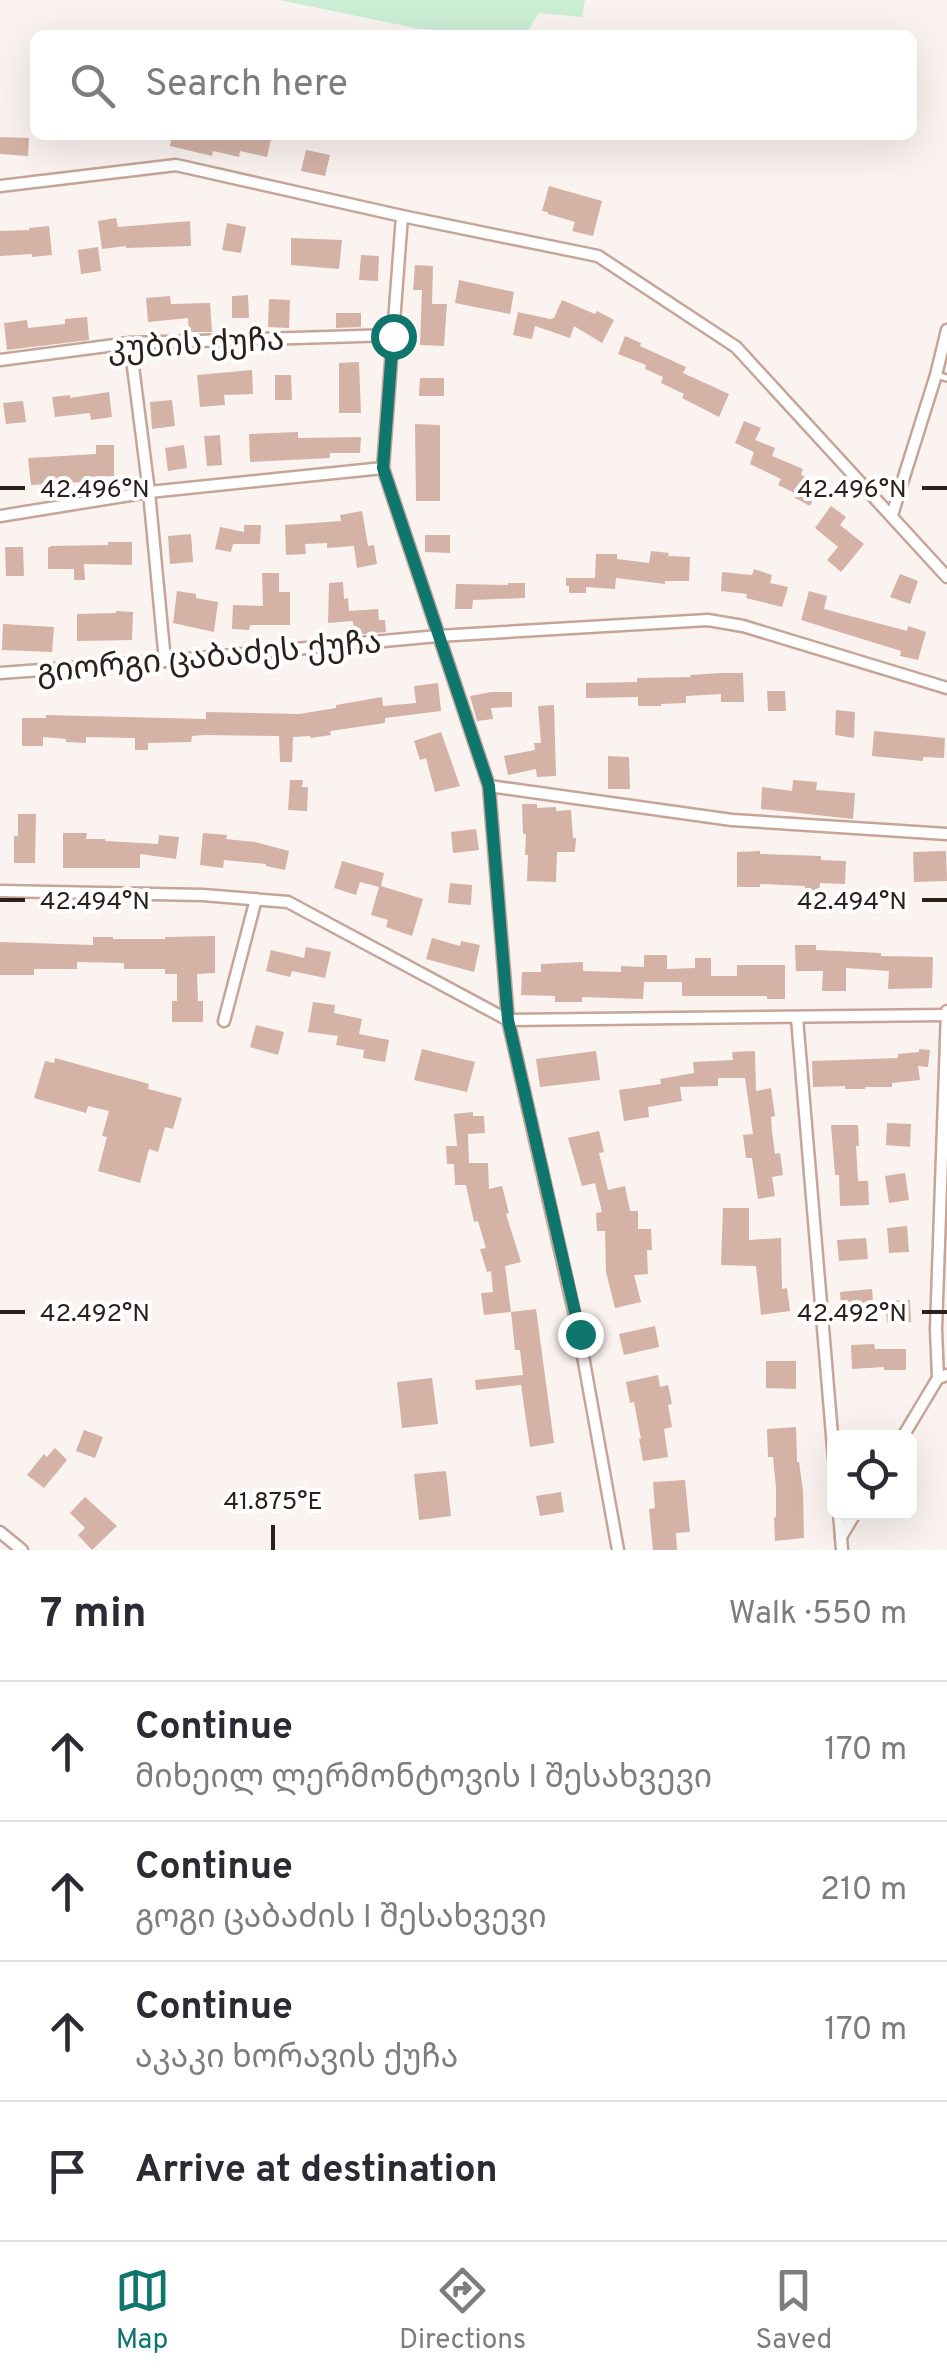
<!DOCTYPE html>
<meta charset="utf-8">
<style>
body{margin:0;font-family:Overpass,"Noto Sans Georgian",sans-serif;background:#f2f2f3;color:#2b2b33}
.controls{position:absolute;right:30px;bottom:30px;display:grid;overflow:hidden;border-radius:15px;box-shadow:0 10px 40px #0002}
.controls button{width:90px;height:90px;display:grid;place-items:center;padding:0;border:0;border-bottom:2px solid #e1e1e2;background:#fff;color:#2b2b33;font:50px sans-serif}
.stop{position:absolute;width:30px;height:30px;margin:-22px;border:8px solid #0f766e;border-radius:50%;background:#fff}
.stop.end{background:#0f766e;border-color:#fff;box-shadow:0 2px 10px #0008}
.list{margin:0;padding:0;list-style:none}
h2{display:flex;justify-content:space-between;align-items:center;height:130px;margin:0;padding:0 40px;font-size:42px}
h2 small{font-size:32px;font-weight:400;color:#7c7c81}
.list li{display:grid;grid-template-columns:65px 1fr auto;gap:30px;align-items:center;box-sizing:border-box;height:140px;padding:0 40px;border-top:2px solid #e1e1e2}
.list b{display:block;font-size:38px;white-space:nowrap}
.list p{margin:0;font-size:32px;white-space:nowrap;color:#7c7c81}
.list em{font-size:32px;font-style:normal;color:#7c7c81}
.icon{flex:none;width:55px;height:55px;fill:none;stroke:currentColor;stroke-width:2;stroke-linecap:round;stroke-linejoin:round}
.map{position:relative;flex:none;width:947px;height:1550px;overflow:hidden}
.search{position:absolute;background:#fff;box-shadow:0 10px 40px #0002;left:30px;right:30px;top:30px;height:110px;display:flex;align-items:center;gap:25px;box-sizing:border-box;padding:0 35px;border-radius:15px;color:#7c7c81;font-size:38px}
.sheet{height:690px;background:#fff}
nav{display:flex;justify-content:space-around;align-items:center;box-sizing:border-box;height:140px;border-top:2px solid #e1e1e2;background:#fff;font-size:28px;color:#7c7c81}
nav a{display:grid;justify-items:center;gap:5px}
nav .on{color:#0f766e}
.map>svg:first-child{display:block}
</style>
<div class="map">
<svg width="947" height="1550" viewBox="0 0 947 1550">
<rect width="100%" height="100%" fill="#fbf3f0"/>
<path fill="#cceed5" d="M279 0H585L582 17 539 13 525 35 420 29Z"/>
<g fill="#d4b2a5">
<path d="M172 135H272L267 157 240 151 239 157 213 151 212 156 170 146Z"/>
<path d="M0 137 29 138 28 156 0 154Z"/>
<path d="M306 150 330 155 325 176 301 171Z"/>
<path d="M549 186 602 201 593 236 572 231 575 222 548 214V212L542 211Z"/>
<path d="M116 218 118 227 190 221 191 246 126 248V246L102 249 98 221Z"/>
<path d="M227 223 246 227 241 253 222 250Z"/>
<path d="M49 226 52 255 32 257V254L0 256V231L29 230V228Z"/>
<path d="M291 238 342 240 339 269 291 265Z"/>
<path d="M98 247 101 271 81 274 78 250Z"/>
<path d="M361 255 379 256 378 281 359 280Z"/>
<path d="M415 265 433 266 432 304H447L444 346 420 345 422 290H413Z"/>
<path d="M459 280 514 292 510 314 455 303Z"/>
<path d="M248 295 249 318H232V296Z"/>
<path d="M170 296 171 304 210 303 212 332H189L188 318 148 322 146 298Z"/>
<path d="M269 299 290 300 289 328 268 327Z"/>
<path d="M562 300 595 314 597 311 614 320 602 343 574 326 570 338 535 326 532 339 513 335 518 312 550 319 554 318Z"/>
<path d="M336 313H361V327L336 328Z"/>
<path d="M87 317 89 340 7 350 4 323 27 320 28 328 65 324V319Z"/>
<path d="M625 336 641 343 640 346 686 367 683 373 729 394 719 417 682 398 684 394 661 383 663 377 645 369 646 365 618 354Z"/>
<path d="M359 362 361 413H339V363Z"/>
<path d="M252 370 253 394 224 395 225 405 200 407 197 375Z"/>
<path d="M275 375H291L292 400H275Z"/>
<path d="M420 378H444V396H419Z"/>
<path d="M109 392 112 417 91 420 90 413 55 417 52 397 70 395V398Z"/>
<path d="M172 400 175 426 152 429 150 402Z"/>
<path d="M23 401 26 422 6 424 3 403Z"/>
<path d="M744 421 761 428 755 440 775 448 772 456 803 469 801 475 820 483 810 506 795 498 797 494 778 485 781 479 750 464 754 452 735 443Z"/>
<path d="M415 424 440 425V501H416Z"/>
<path d="M298 432V438L361 437 360 453H330V458L250 462 249 434Z"/>
<path d="M220 435 222 465 207 466 204 436Z"/>
<path d="M96 445H114V476L83 477V482L31 485 28 458 96 454Z"/>
<path d="M184 445 187 468 168 471 165 448Z"/>
<path d="M831 506 846 517 840 525 864 544 841 572 827 560 838 547 815 528Z"/>
<path d="M362 511 368 546 374 545 377 564 357 568 354 546 327 548V543L305 544 306 554 286 555 285 525 341 521 340 515Z"/>
<path d="M244 525H261L260 544H233L231 552 215 549 220 527 244 532Z"/>
<path d="M191 534 193 562 170 564 168 536Z"/>
<path d="M425 535H450V553L425 552Z"/>
<path d="M108 542H132V565L84 564 85 580H74V569H48V548L51 546 108 545Z"/>
<path d="M5 547H23L24 576H6Z"/>
<path d="M651 551 669 553 668 556 690 557 689 581H665V584L616 578 615 589 586 587V593H569V586H566V578H595L596 554H617V559L649 563Z"/>
<path d="M754 569 772 575 770 583 788 587 782 607 746 598 747 594 721 591 722 572 752 575Z"/>
<path d="M262 573H279V592H290V625H250L249 630 232 629 233 605 263 606Z"/>
<path d="M900 574 918 581 910 604 890 597Z"/>
<path d="M343 582 344 599 348 598 349 611 378 609 379 620H385L386 632 354 635 353 621 328 623 329 583Z"/>
<path d="M508 583H525V598L473 600 472 609H455L456 584 508 585Z"/>
<path d="M177 591 196 594V598L218 602 214 632 173 623Z"/>
<path d="M809 591 827 596 824 609 907 631 908 626 926 632 918 660 900 656 901 651 801 620Z"/>
<path d="M116 611 133 612 132 640 77 641V614L116 613Z"/>
<path d="M3 624 54 627 52 652 2 650Z"/>
<path d="M720 673H743L744 702H721V694L686 696V703L661 704V706H638V697L586 698V683L637 682V678L691 677 690 675Z"/>
<path d="M438 683 441 711 385 718V723L330 731 331 735 311 738 310 736 293 737 292 762H280L279 736 205 735 192 736 191 742 148 743V750H135V738L86 737V743L66 742V739L43 737V746H22V718H46V715L206 719V712L299 714 336 708V705L382 697 383 706 416 703 414 686Z"/>
<path d="M767 691H785L786 711H768Z"/>
<path d="M491 692H512V707L491 708 493 719 477 721 470 696Z"/>
<path d="M554 705 556 776 537 777 536 769 508 775 504 756 535 750 534 743H541L538 706Z"/>
<path d="M836 710 855 712 854 738 835 735Z"/>
<path d="M874 731 945 738 944 758 923 757V761L872 756Z"/>
<path d="M441 732 460 786 435 792 426 758 420 760 414 741Z"/>
<path d="M608 756 629 757 630 789H608Z"/>
<path d="M290 780H303L302 787H308L307 811 288 810Z"/>
<path d="M793 780 817 782 816 790 855 793 853 819 761 809 762 787 792 791Z"/>
<path d="M522 804H537V808L556 807V811L571 810 573 838H576L575 852H557L556 882 527 881 528 855H525L526 834H523Z"/>
<path d="M18 814H36L35 863H14V836H18Z"/>
<path d="M476 829 479 850 453 853 451 832Z"/>
<path d="M63 833H87L86 839H105V841L158 844 159 835 179 837 176 859 140 854V868H63Z"/>
<path d="M203 833 227 835 226 839 255 842 289 851 285 870 266 866V864L224 860 223 868 200 865Z"/>
<path d="M760 851V854L821 856V860L846 861 845 884 820 883 819 895 804 894 805 886 760 884V887H737V852Z"/>
<path d="M946 851 947 881 914 882 913 852Z"/>
<path d="M342 861 384 873 381 886 423 899 412 936 386 927 388 920 371 915 379 887 360 882 356 895 334 888Z"/>
<path d="M450 883 472 885 471 905 448 903Z"/>
<path d="M215 936V973L197 974 198 1001H203V1022H172V1001H177V974H165V969H124V963L77 962V969H34V975H0V942L93 945V937H113V939H165V937Z"/>
<path d="M432 938 460 946 461 941 480 945 474 972 426 959Z"/>
<path d="M795 945H816V950L881 953V956L933 957 932 988 888 989 889 971 846 968V991H822L823 971H796Z"/>
<path d="M306 947 331 952 325 978 292 971 290 977 266 971 271 950 304 958Z"/>
<path d="M644 955H667V969L695 968V958H711V976H737V965H785V999H767V996H682V982H644L643 999 582 997V1002H555V996L521 995 522 972H541V964L583 962V971L621 972V966L644 967Z"/>
<path d="M313 1002 335 1005 334 1013 362 1019 359 1034 389 1040 385 1062 363 1058 364 1050 336 1045 338 1036 308 1032Z"/>
<path d="M256 1025 284 1032 278 1055 250 1047Z"/>
<path d="M422 1049 475 1062 467 1092 414 1080Z"/>
<path d="M919 1049 930 1050 928 1067 918 1066 920 1080 892 1083V1087H865V1089H845V1086L813 1087 812 1061 898 1058V1054L919 1052Z"/>
<path d="M596 1051 600 1080 540 1087 536 1059Z"/>
<path d="M755 1051 756 1091 771 1088 775 1116 771 1117 772 1131 775 1154 780 1153 783 1175 772 1177 775 1196 758 1199 752 1158H746L743 1135 753 1134 745 1078H718V1086L680 1087 682 1101 648 1107 649 1117 624 1121 619 1090 661 1084 660 1079 694 1073 693 1062 733 1060 732 1052Z"/>
<path d="M55 1058 149 1084 148 1089 182 1098 173 1129 165 1127 158 1152 149 1149 140 1183 98 1171 107 1137 102 1136 109 1111 88 1106 86 1113 34 1098 45 1061 54 1063Z"/>
<path d="M473 1112V1116H484L485 1133 468 1134 469 1163H488L489 1189 502 1186 509 1213 506 1214 521 1262 505 1266 511 1312 484 1315 481 1293 493 1292 491 1271 487 1272 480 1249 486 1248 478 1221 474 1222 466 1185H455L454 1164H447L446 1146H457L454 1114Z"/>
<path d="M887 1123 911 1124 910 1147 886 1145Z"/>
<path d="M831 1125H858L859 1146H856L858 1181H868L869 1205 840 1206 839 1175H835Z"/>
<path d="M599 1131 604 1152 599 1153 608 1190 625 1186 630 1211H638V1229H651L652 1250H647L648 1274 634 1275 641 1302 615 1308 606 1272 605 1231H597L596 1213 602 1212 595 1183 582 1186 568 1138Z"/>
<path d="M905 1173 909 1200 889 1203 885 1176Z"/>
<path d="M723 1208H749V1240L781 1238 782 1289 787 1288 790 1311 761 1315 756 1266 721 1265Z"/>
<path d="M907 1226 909 1252 889 1253 887 1228Z"/>
<path d="M866 1238 868 1259 839 1261 837 1240Z"/>
<path d="M872 1289 873 1301 910 1300 911 1322 887 1323 886 1312 842 1316 840 1292Z"/>
<path d="M536 1309 554 1443 530 1447 521 1385 476 1390 475 1380 523 1375 520 1350H515L511 1312Z"/>
<path d="M655 1326 659 1347 624 1355 619 1334Z"/>
<path d="M874 1344 875 1349H906V1370H884V1367L852 1369 851 1345Z"/>
<path d="M766 1361H796V1389L766 1388Z"/>
<path d="M658 1375 660 1387 668 1385 672 1404 668 1405 672 1427 664 1429 668 1457 643 1461 639 1439H641L634 1402 630 1403 626 1382Z"/>
<path d="M432 1378 438 1424 402 1428 397 1382Z"/>
<path d="M796 1427 797 1462H799L803 1491 804 1538 775 1541 774 1518 776 1517V1488L773 1457H768L767 1429Z"/>
<path d="M84 1430 103 1437 95 1458 76 1451Z"/>
<path d="M55 1448 67 1460 44 1488 27 1475 44 1454 47 1457Z"/>
<path d="M446 1471 451 1516 419 1520 414 1474Z"/>
<path d="M685 1480 690 1532 676 1533 677 1550H653L649 1509 655 1508 653 1482Z"/>
<path d="M561 1492 564 1512 540 1516 536 1496Z"/>
<path d="M85 1497 117 1526 92 1550 78 1535 85 1528 70 1513Z"/>
</g>
<g fill="none" stroke-linecap="round" stroke-linejoin="round">
<g stroke="#c6a598" stroke-width="10">
<path id="service" d="M936 375 947 378"/>
</g>
<g stroke="#c6a598" stroke-width="15">
<g id="minor">
<path d="M0 186 176 165 402 216 598 256 736 347 947 577"/>
<path d="M402 216 383 468 489 786 508 1020 579 1334 618 1550"/>
<path d="M130 343 149 492 165 661"/>
<path d="M0 360 130 343 393 335"/>
<path d="M892 515 936 375 947 330"/>
<path d="M0 516 149 492 383 468"/>
<path d="M0 673 165 661 438 636 708 620 743 626 947 688"/>
<path d="M489 786 732 820 947 834"/>
<path d="M0 891 203 895 288 902 508 1020 946 1015"/>
<path d="M797 1018 834 1459"/>
<path d="M224 1021 256 899"/>
<path d="M938 1378 936 1329 947 1011"/>
<path d="M902 1438 938 1378 947 1375"/>
<path d="M839 1512 842 1550"/>
<path d="M0 1532 22 1550"/>
<path d="M841 1537 856 1512"/>
</g>
</g>
<use href="#service" stroke="#fff" stroke-width="5"/>
<use href="#minor" stroke="#fff" stroke-width="10"/>
</g>
<g fill="none" stroke-linecap="round" stroke-linejoin="round">
<path stroke="#0f766e" stroke-width="12" d="M393 336 383 468 489 786 508 1020 580 1334"/>
</g>
<path fill="none" stroke="#2c201b" stroke-width="4" d="M0 488H25M922 488H947M0 900H25M922 900H947M0 1312H25M922 1312H947M273 1525V1550"/>
<g text-anchor="middle" stroke-width="8" stroke-linejoin="round" paint-order="stroke">
<g font-size="32" fill="#2c201b" stroke="#fff">
<text transform="translate(196 343) rotate(-3)" y="11">კუბის ქუჩა</text>
<text transform="translate(209 656) rotate(-5)" y="11">გიორგი ცაბაძეს ქუჩა</text>
</g>
</g>
<g font-size="25" text-anchor="middle" fill="#2c201b" stroke="#fff" stroke-width="8" stroke-linejoin="round" paint-order="stroke">
<text x="95" y="497">42.496°N</text>
<text x="852" y="497">42.496°N</text>
<text x="95" y="909">42.494°N</text>
<text x="852" y="909">42.494°N</text>
<text x="95" y="1321">42.492°N</text>
<text x="852" y="1321">42.492°N</text>
<text x="273" y="1509">41.875°E</text>
</g>
</svg>
<div class="controls">
<button><svg class="icon" aria-label="locate" viewBox="0 0 24 24"><circle cx="12" cy="12" r="6"/><path d="M12 2v4M12 18v4M2 12h4M18 12h4"/></svg></button>
</div>
<div class="stop" style="left:393px;top:336px"></div>
<div class="stop end" style="left:580px;top:1334px"></div>
<div class="search"><svg class="icon" aria-label="search" viewBox="0 0 24 24"><circle cx="10" cy="10" r="6"/><path d="M15 15l6 6"/></svg>Search here</div>
</div>
<section class="sheet">
<h2>7 min<small>Walk · 550 m</small></h2>
<ul class="list">
<li><svg class="icon" aria-label="ahead" viewBox="0 0 24 24"><path d="M12 20V5M6 11l6-6 6 6"/></svg><div><b>Continue</b><p>მიხეილ ლერმონტოვის I შესახვევი</p></div><em>170 m</em></li>
<li><svg class="icon" aria-label="ahead" viewBox="0 0 24 24"><path d="M12 20V5M6 11l6-6 6 6"/></svg><div><b>Continue</b><p>გოგი ცაბაძის I შესახვევი</p></div><em>210 m</em></li>
<li><svg class="icon" aria-label="ahead" viewBox="0 0 24 24"><path d="M12 20V5M6 11l6-6 6 6"/></svg><div><b>Continue</b><p>აკაკი ხორავის ქუჩა</p></div><em>170 m</em></li>
<li><svg class="icon" aria-label="arrive" viewBox="0 0 24 24"><path d="M6 21V4h12l-3 4 3 4H6"/></svg><div><b>Arrive at destination</b></div></li>
</ul>
</section>
<nav>
<a class="on"><svg class="icon" aria-label="map" viewBox="0 0 24 24"><path d="M3 6l6-2 6 2 6-2v14l-6 2-6-2-6 2zM9 4v14M15 6v14"/></svg>Map</a>
<a><svg class="icon" aria-label="directions" viewBox="0 0 24 24"><path d="M12 3l9 9-9 9-9-9zM9 14v-3h6M13 9l2 2-2 2"/></svg>Directions</a>
<a><svg class="icon" aria-label="saved" viewBox="0 0 24 24"><path d="M7 4h10v16l-5-4-5 4z"/></svg>Saved</a>
</nav>
